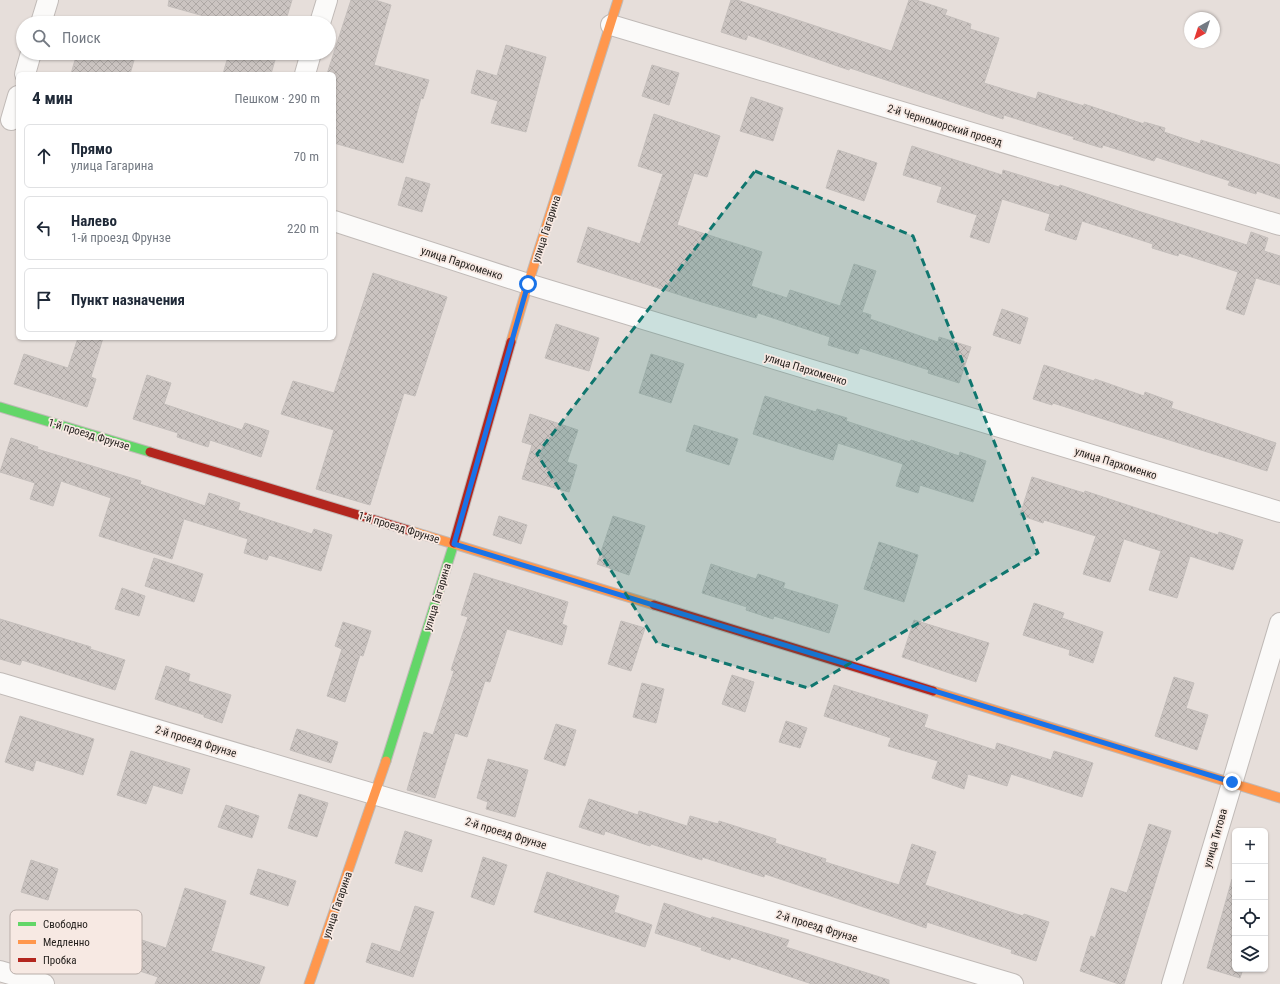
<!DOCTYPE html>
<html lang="ru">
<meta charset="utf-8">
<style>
body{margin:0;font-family:"Roboto Condensed",sans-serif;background:#f2f2f3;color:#1f2937}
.controls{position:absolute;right:12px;bottom:12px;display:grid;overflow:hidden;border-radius:6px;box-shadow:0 1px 3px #0004}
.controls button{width:36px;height:36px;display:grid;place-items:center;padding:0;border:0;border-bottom:1px solid #e0e1e3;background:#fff;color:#1f2937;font:20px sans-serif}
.compass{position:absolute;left:1184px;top:12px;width:36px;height:36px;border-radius:50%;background:#fff;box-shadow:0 1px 3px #0004;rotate:219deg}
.stop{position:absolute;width:12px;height:12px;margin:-9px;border:3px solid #1a73e8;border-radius:50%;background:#fff}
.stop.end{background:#1a73e8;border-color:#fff;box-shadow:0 1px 4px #0008}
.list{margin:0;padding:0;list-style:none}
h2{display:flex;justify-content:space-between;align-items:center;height:52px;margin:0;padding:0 16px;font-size:17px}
h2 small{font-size:13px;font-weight:400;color:#747a83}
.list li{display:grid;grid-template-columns:26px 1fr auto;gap:12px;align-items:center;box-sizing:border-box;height:64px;margin:0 8px 8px;padding:0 8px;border:1px solid #e0e1e3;border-radius:6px}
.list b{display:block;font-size:15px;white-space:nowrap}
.list p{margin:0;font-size:13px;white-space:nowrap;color:#747a83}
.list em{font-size:13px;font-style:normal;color:#747a83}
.icon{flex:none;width:22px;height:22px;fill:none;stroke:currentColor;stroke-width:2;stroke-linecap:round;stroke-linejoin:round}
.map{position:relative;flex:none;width:1280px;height:984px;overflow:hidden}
.search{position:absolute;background:#fff;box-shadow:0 1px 3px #0004;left:16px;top:16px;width:320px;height:44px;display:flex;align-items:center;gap:10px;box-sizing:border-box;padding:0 14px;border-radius:22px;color:#747a83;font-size:15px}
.panel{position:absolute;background:#fff;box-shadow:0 1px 3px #0004;left:16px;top:72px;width:320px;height:268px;border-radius:6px}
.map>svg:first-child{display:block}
</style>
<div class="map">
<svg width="1280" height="984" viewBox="0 0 1280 984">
<defs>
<pattern id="building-cross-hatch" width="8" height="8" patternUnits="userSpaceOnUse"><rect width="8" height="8" fill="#cbc4c1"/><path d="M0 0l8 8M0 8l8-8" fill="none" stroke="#aea8a5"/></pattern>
</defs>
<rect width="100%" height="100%" fill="#e6deda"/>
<g fill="url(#building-cross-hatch)" stroke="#c4bebb">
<path d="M169 0H292L285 23H229L168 6Z"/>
<path d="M351 0H375L391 5 374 65 429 80 423 99 421 98 403 163 334 143V74H327Z"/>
<path d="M731 0H737L891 51 892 50 909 0H916L947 10 945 15 971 24 970 29 999 38 984 83 1036 99 1038 92 1084 106V104L1144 124V122L1165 128 1164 132 1200 144 1201 140 1280 165V199L1257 191 1256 194 1228 185 1230 181 1156 157 1154 161 1103 145 1102 148 1073 139 1074 137 1004 115 1003 119 850 68 849 70 748 35 746 40 721 32Z"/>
<path d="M506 45 546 57 526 132 491 123 498 101 471 93 477 70 497 76Z"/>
<path d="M77 53H136L130 74H71Z"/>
<path d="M229 53H277L271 74H223Z"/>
<path d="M652 65 679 73 669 105 642 96Z"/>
<path d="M751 97 783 108 773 141 740 131Z"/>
<path d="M654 114 720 136 707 177 694 173 677 225 762 252 751 286 787 298 790 290 840 306 854 264 876 271 862 312 871 315 870 319 938 342 939 337 971 347 959 383 928 373 929 370 860 348 858 354 828 345 830 337 758 313 756 318 702 302 577 262 588 227 640 244 663 174 638 166Z"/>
<path d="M912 146 1002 175 1003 170 1059 187 1060 185 1141 212 1247 245 1251 232 1268 238 1264 251 1280 256V285L1256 278 1244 315 1226 309 1238 272 1179 253 1178 256 1152 248 1153 244 1082 221 1076 240 1045 230 1050 214 1002 199 989 243 970 237 977 215 937 202 942 187 903 175Z"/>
<path d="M838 150 877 163 864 201 826 188Z"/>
<path d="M406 177 430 184 422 212 398 205Z"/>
<path d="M373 273 447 297 415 396 404 393 370 505 316 489 334 430 281 414 293 381 334 393Z"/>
<path d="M1002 309 1028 318 1020 344 993 335Z"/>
<path d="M556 324 599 338 589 371 545 358Z"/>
<path d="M78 338H103L91 377 96 379 87 407 14 384 24 354 68 368Z"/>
<path d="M651 354 684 364 671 403 639 393Z"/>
<path d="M1044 365 1094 381 1095 379 1144 396 1145 392 1173 402 1171 408 1276 443 1267 471 1053 403 1052 405 1033 399Z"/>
<path d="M147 375 171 383 164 404 242 430 245 423 269 431 261 457 210 440 208 447 177 437 178 433 133 419Z"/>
<path d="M765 396 816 412 817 409 847 418 846 421 910 442 911 440 959 456 960 452 986 461 973 502 920 485 918 493 896 486 903 464 838 443 833 460 753 434Z"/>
<path d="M530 414 578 430 567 462 577 465 569 492 522 479 532 445 522 442Z"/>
<path d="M694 425 738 439 729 465 686 451Z"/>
<path d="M11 438 38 447 37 449 141 481 140 484 205 506 209 493 240 503 238 510 312 534 314 529 332 535 321 571 269 555 267 560 244 553 248 539 184 519 172 559 99 536 111 498 61 481 53 506 30 499 35 483 0 472Z"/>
<path d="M1032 477 1084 493 1085 491 1218 535 1219 532 1243 540 1233 570 1190 556 1177 598 1149 590 1161 551 1124 539 1110 582 1083 574 1096 536 1044 520 1043 523 1020 515Z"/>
<path d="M499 516 527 525 521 544 493 535Z"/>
<path d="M613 516 645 526 629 575 597 564Z"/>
<path d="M879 542 918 555 904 602 864 589Z"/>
<path d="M154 558 203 574 194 602 145 586Z"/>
<path d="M711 564 756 579 758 574 785 583 783 588 838 605 829 633 774 616 773 619 746 610 747 607 702 593Z"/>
<path d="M474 573 568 602 562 624 567 626 562 645 507 629 490 682 485 681 467 737 455 733 435 798 407 790 424 732 433 735 454 671 451 670 468 617 461 615Z"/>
<path d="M122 588 145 596 139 616 115 609Z"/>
<path d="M1034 603 1064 613 1062 618 1103 632 1093 663 1069 655 1070 650 1023 635Z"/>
<path d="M0 619 91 647 90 649 125 660 115 690 22 660 20 665 0 659Z"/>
<path d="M914 620 989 643 976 682 902 657Z"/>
<path d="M621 621 645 628 631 671 608 664Z"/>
<path d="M343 622 371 631 363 656 360 655 345 702 327 696 342 649 335 646Z"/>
<path d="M166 666 190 674 188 681 231 695 222 723 204 717V715L155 699Z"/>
<path d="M732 675 754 682 745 712 722 704Z"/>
<path d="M1174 677 1194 683 1186 708 1208 715 1197 750 1155 736Z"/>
<path d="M642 683 664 689 656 723 633 717Z"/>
<path d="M834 685 928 715 924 727 995 750 997 743 1051 760 1054 751 1093 763 1082 797 1011 774 1007 786 968 774 964 789 932 778 938 761 888 746 891 738 824 716Z"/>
<path d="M20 716 94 739 83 775 36 760 33 771 5 762Z"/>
<path d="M786 721 807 728 800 748 779 742Z"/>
<path d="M556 724 576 730 565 766 544 759Z"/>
<path d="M297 729 338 742 331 763 290 750Z"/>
<path d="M131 751 190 769 182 794 153 785 146 804 117 795Z"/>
<path d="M488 759 528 770 515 817 486 809 488 802 477 798Z"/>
<path d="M299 794 328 803 317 837 288 828Z"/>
<path d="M589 799 638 815 639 811 687 826 690 816 718 824 719 821 776 839 775 843 826 859 825 862 899 885 912 844 936 852 925 885 1023 916 1024 914 1049 922 1036 961 1011 953 1012 950 927 922 926 928 765 874 764 877 702 857V860L651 844 650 846 605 831 604 835 579 827Z"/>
<path d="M226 805 259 816 252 838 218 827Z"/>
<path d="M1149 824 1171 831 1124 984H1119L1080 971 1091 936 1095 938 1111 888 1127 893Z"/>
<path d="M405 831 432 840 422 872 395 863Z"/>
<path d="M483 857 507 865 494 905 471 897Z"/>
<path d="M31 860 58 869 48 900 21 892Z"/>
<path d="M258 869 296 881 288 906 250 894Z"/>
<path d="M547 872 619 896 614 912 652 925 645 947 534 912Z"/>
<path d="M1232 879 1235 880V969H1243L1240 978 1207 968Z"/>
<path d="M185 888 226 901 211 951 265 967 259 984H155L158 977 88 954 87 956 64 948 76 912 99 920 97 925 166 948Z"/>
<path d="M664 903 711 919 712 917 789 940 786 947 889 980V984H812L731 957 730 960 701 950 702 948 655 933Z"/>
<path d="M415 906 434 912 413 977 366 962 372 943 400 952Z"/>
</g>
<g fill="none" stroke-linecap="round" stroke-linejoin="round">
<g stroke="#c0bab7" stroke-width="22">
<g id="street">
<path d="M41 23 48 0"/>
<path d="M320 23 327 0"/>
<path d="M611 25 1280 225"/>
<path d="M25 74 31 53"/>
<path d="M305 74 311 53"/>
<path d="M11 120 18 96"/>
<path d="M334 221 528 284 1280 512"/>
<path d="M0 683 1013 984"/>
<path d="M0 971 44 984"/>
<path d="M1172 984 1280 623"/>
</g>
</g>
<g stroke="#c0bab7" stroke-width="11">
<g id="fast">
<path d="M0 407 150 452"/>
<path d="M386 761 454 543"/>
</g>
</g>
<g stroke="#c0bab7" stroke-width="11">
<g id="slow">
<path d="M511 342 528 284 618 0"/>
<path d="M411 531 654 605"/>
<path d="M933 691 1280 798"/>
<path d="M309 984 386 761"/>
</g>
</g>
<g stroke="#c0bab7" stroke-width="11">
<g id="jam">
<path d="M150 452 411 531"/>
<path d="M454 543 511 342"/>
<path d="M654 605 933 691"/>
</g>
</g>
<use href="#street" stroke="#fbfaf9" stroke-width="20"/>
<use href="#fast" stroke="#63d668" stroke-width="9"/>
<use href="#slow" stroke="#ff974d" stroke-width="9"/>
<use href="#jam" stroke="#b3261e" stroke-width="9"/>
</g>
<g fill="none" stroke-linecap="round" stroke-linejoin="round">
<path stroke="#1a73e8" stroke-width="5" d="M528 284 454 544 1232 782"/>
</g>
<path fill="#0f766e" fill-opacity="0.2" stroke="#0f766e" stroke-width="3" stroke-dasharray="8 5" stroke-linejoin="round" d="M755 171 913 236 1038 553 808 688 657 643 537 454Z"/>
<g text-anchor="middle" stroke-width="3.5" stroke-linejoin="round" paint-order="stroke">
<g font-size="11" fill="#26221f" stroke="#f7e9e3">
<text transform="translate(945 125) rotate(17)" y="4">2-й Черноморский проезд</text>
<text transform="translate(546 229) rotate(-72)" y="4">улица Гагарина</text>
<text transform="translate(462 263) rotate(18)" y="4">улица Пархоменко</text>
<text transform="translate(806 369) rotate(17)" y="4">улица Пархоменко</text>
<text transform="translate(89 434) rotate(17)" y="4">1-й проезд Фрунзе</text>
<text transform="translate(1116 463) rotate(17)" y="4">улица Пархоменко</text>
<text transform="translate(399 527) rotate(17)" y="4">1-й проезд Фрунзе</text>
<text transform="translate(437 597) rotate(-73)" y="4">улица Гагарина</text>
<text transform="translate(196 741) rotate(17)" y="4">2-й проезд Фрунзе</text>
<text transform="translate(506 833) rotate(17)" y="4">2-й проезд Фрунзе</text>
<text transform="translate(1215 838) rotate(-74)" y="4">улица Титова</text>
<text transform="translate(337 905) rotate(-71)" y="4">улица Гагарина</text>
<text transform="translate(817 926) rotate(17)" y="4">2-й проезд Фрунзе</text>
</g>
</g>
<rect x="10" y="910" width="132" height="64" rx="6" fill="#f7e9e3" stroke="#b8ada8" stroke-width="1"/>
<rect x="18" y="922" width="18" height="4" fill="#63d668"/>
<rect x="18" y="940" width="18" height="4" fill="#ff974d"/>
<rect x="18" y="958" width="18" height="4" fill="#b3261e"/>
<g font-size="11" fill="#26221f">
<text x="43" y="928">Свободно</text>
<text x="43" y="946">Медленно</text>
<text x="43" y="964">Пробка</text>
</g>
</svg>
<div class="controls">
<button>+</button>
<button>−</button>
<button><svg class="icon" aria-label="locate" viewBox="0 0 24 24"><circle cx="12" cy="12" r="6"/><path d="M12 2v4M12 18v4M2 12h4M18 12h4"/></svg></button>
<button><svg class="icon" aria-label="layers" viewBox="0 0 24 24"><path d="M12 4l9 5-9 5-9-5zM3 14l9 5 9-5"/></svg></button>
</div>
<svg class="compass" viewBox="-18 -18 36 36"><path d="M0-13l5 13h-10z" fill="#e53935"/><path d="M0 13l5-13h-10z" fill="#747a83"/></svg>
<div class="stop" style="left:528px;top:284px"></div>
<div class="stop end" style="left:1232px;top:782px"></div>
<div class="search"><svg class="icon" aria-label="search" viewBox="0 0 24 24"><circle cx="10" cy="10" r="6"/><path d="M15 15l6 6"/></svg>Поиск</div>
<section class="panel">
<h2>4 мин<small>Пешком · 290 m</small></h2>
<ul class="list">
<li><svg class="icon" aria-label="ahead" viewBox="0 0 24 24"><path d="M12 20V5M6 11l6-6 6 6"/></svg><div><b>Прямо</b><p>улица Гагарина</p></div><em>70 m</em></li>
<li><svg class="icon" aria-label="left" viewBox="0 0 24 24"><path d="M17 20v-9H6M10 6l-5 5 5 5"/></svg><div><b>Налево</b><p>1-й проезд Фрунзе</p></div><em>220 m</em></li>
<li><svg class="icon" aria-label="arrive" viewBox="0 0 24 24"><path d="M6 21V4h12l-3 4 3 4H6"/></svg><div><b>Пункт назначения</b></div></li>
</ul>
</section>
</div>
